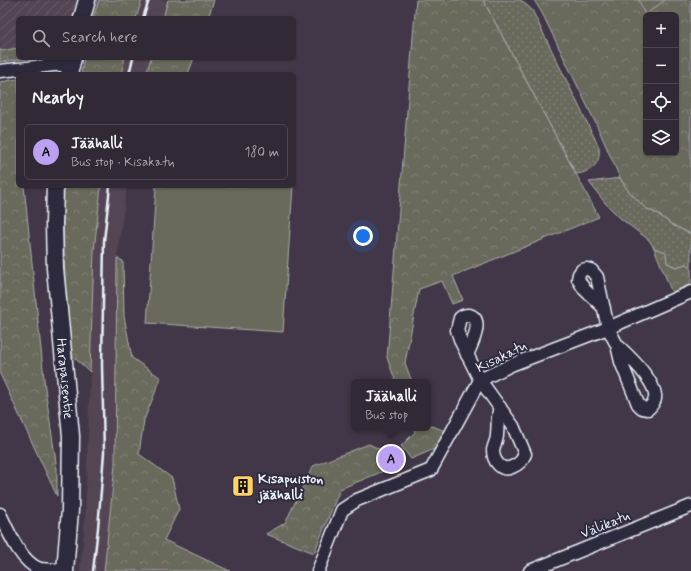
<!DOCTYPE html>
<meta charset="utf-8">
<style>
body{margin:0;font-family:Mynerve,sans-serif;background:#3a313e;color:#f1f3f6}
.controls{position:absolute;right:12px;top:12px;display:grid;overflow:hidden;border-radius:6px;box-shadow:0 1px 3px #0004}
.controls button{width:36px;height:36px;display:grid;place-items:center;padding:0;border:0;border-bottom:1px solid #4d4551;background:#322936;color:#f1f3f6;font:20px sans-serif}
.you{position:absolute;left:363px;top:236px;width:14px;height:14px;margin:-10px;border:3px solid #fff;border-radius:50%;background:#1a73e8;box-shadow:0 0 0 6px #1a73e833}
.badge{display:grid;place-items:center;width:26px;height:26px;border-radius:50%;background:#bca0f2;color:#111;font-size:13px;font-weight:700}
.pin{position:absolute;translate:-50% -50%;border:2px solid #fff;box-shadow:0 1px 4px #0006}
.popup{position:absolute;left:351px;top:379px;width:80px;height:52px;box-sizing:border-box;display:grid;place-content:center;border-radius:6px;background:#322936;filter:drop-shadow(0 1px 3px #0005);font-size:13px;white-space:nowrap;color:#a8a6ad}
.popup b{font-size:15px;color:#f1f3f6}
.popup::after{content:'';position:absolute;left:50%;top:100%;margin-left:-8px;border:8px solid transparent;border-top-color:#322936}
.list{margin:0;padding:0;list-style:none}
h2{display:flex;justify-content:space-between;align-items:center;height:52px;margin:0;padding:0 16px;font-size:17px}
h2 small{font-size:13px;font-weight:400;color:#a8a6ad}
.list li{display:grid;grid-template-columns:26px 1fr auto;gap:12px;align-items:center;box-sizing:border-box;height:56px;margin:0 8px 8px;padding:0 8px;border:1px solid #4d4551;border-radius:6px}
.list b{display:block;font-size:15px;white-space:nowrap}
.list p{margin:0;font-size:13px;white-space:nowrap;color:#a8a6ad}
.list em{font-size:13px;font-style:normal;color:#a8a6ad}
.icon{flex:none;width:22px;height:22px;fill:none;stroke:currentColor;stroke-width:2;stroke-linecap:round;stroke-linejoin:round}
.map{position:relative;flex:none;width:691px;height:571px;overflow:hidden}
.search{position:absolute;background:#322936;box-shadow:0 1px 3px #0004;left:16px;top:16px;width:280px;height:44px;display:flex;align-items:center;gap:10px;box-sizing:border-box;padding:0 14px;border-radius:6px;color:#a8a6ad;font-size:15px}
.panel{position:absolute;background:#322936;box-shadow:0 1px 3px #0004;left:16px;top:72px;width:280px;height:116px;border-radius:6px}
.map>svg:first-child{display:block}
</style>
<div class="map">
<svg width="691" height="571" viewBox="0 0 691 571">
<defs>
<pattern id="industrial-furrows" width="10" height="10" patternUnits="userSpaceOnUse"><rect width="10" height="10" fill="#524453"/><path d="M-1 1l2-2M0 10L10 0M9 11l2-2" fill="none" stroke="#6b5f6c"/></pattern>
<pattern id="grass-dots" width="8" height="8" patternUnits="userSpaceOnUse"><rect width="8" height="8" fill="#6a6b5c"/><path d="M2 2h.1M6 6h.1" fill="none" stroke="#7f8174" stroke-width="1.8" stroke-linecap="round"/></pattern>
<pattern id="forest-crowns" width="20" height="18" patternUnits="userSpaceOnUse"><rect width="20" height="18" fill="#6a6b5c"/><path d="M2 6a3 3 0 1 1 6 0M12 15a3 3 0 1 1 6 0" fill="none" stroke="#7f8174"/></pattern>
</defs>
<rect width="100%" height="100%" fill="#423748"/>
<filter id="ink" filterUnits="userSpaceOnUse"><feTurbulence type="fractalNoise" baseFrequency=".025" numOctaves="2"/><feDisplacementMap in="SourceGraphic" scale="8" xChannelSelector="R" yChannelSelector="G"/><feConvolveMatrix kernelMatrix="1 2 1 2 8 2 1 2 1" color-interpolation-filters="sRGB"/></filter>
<g filter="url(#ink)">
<g fill="#524453">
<path d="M142 0H168L163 18H136Z"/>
<path d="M125 58H151L146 74H121Z"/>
<path d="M101 186H127L117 258 115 465 104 571H80L85 519 94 251Z"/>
</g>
<path fill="url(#industrial-furrows)" d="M0 0H99L93 18H18V48L1 51 0 49Z"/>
<g fill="url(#grass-dots)" stroke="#a9aeaa">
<path d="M483 0H521L532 10 599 147C601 164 592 172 576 174Z"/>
<path d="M620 178 627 189 645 208 658 214 671 224 691 234V267L686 264 676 267 667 263 665 252 654 248 649 240 621 219 606 204 589 182Z"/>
</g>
<g fill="url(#forest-crowns)" stroke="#a9aeaa" fill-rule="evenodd">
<path d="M99 0H142L136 18H93Z"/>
<path d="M168 0H214L208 18H163Z"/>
<path d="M416 0H483L599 217 453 276 463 300 452 304 442 281 419 289 405 363 412 382H396L387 358Z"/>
<path d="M534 0H691V234L671 224 658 214 645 208 627 189 620 178 598 128 542 13ZM646 15H676V153H646Z"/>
<path d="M18 48V58H34L0 62V49L1 51Z"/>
<path d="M84 58H125L121 74H81Z"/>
<path d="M151 58H194L188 74H146Z"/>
<path d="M18 79V186H24L45 388 57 469V496L0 374V82Z"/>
<path d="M64 186H101L94 251 90 372 67 351 63 217Z"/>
<path d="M654 248 666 252 667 263 676 267 686 264 691 267V285L672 293Z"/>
<path d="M117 258 123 261 124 316 132 358 161 378 144 420 139 454 172 478 179 509 164 540 230 571H104L115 465Z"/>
<path d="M428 420 430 425 445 431 437 448 411 459 401 446 415 432 414 428H428Z"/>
<path d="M369 444 381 450 391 468 340 489 314 553 266 534 285 523 313 466Z"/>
</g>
<g fill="#6a6b5c" stroke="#a9aeaa">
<path d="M639 0H665L645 15Z"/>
<path d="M156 186H293L283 332 147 323Z"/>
</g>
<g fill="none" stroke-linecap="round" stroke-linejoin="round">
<g stroke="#e8f1f8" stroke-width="15">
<g id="minor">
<path d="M0 71 54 65H71"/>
<path d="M604 308 584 289 578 279 579 274 582 270 587 269 591 270 597 277 608 328 617 345 621 362 638 404 642 408 648 409C651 406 654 403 655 399 658 383 628 355 617 345"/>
<path d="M467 355C471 346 483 322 472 316 467 314 464 315 460 318L457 330 461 342 480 380 513 426 525 454C522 461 519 464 512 467 501 472 493 461 493 450 494 445 497 440 497 435 498 425 497 416 500 407"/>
<path d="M0 514C8 531 21 563 40 569 46 570 53 569 59 571"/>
<path d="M318 571 342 510 357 500 431 470 480 380 511 365 608 328 691 292"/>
<path d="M530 571 691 506"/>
</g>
</g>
<g stroke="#e8f1f8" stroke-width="19">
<g id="major">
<path d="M82 18 87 0"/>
<path d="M69 74 73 58"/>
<path id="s1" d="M55 186 54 224 55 268 71 436 70 510 65 571"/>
</g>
</g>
<use href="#minor" stroke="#2f2a3d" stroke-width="12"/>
<use href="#major" stroke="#2f2a3d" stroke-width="16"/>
<g stroke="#e8f1f8" stroke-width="2.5">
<path d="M143 18 149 0"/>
<path d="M129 74 133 58"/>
<path d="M93 571 98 528 104 453 102 365 104 241 110 186"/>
</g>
</g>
</g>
<defs>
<g id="building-square" transform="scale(1.15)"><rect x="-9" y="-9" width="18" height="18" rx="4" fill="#ffd166" stroke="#2f2a3d"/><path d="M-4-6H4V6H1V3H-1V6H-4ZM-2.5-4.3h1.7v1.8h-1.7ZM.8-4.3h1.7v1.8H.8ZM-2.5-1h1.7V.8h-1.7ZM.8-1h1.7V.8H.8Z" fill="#111"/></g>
</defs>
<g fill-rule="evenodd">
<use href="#building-square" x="243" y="486"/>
</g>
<g text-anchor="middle" stroke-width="4" stroke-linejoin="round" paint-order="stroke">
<g font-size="14" fill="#e8f1f8" stroke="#2f2a3d">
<text transform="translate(501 356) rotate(-26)" y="5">Kisakatu</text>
<text dy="5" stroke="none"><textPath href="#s1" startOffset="193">Harapaisentie</textPath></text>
<text transform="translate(605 524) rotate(-22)" y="5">Välikatu</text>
</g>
<g font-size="14" font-weight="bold" fill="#e8f1f8" stroke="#2f2a3d" text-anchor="start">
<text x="258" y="483">Kisapuiston<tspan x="258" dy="16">jäähalli</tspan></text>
</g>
</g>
</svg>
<div class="controls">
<button>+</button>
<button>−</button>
<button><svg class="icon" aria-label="locate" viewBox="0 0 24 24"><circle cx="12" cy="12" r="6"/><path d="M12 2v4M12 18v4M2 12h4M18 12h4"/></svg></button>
<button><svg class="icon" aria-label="layers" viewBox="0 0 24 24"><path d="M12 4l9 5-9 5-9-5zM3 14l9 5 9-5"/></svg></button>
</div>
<div class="you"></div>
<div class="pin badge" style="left:391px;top:459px">A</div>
<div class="popup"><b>Jäähalli</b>Bus stop</div>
<div class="search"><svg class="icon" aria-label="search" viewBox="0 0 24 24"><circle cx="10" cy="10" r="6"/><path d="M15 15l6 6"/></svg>Search here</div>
<section class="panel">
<h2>Nearby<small></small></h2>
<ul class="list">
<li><span class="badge">A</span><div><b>Jäähalli</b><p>Bus stop · Kisakatu</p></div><em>180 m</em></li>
</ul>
</section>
</div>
